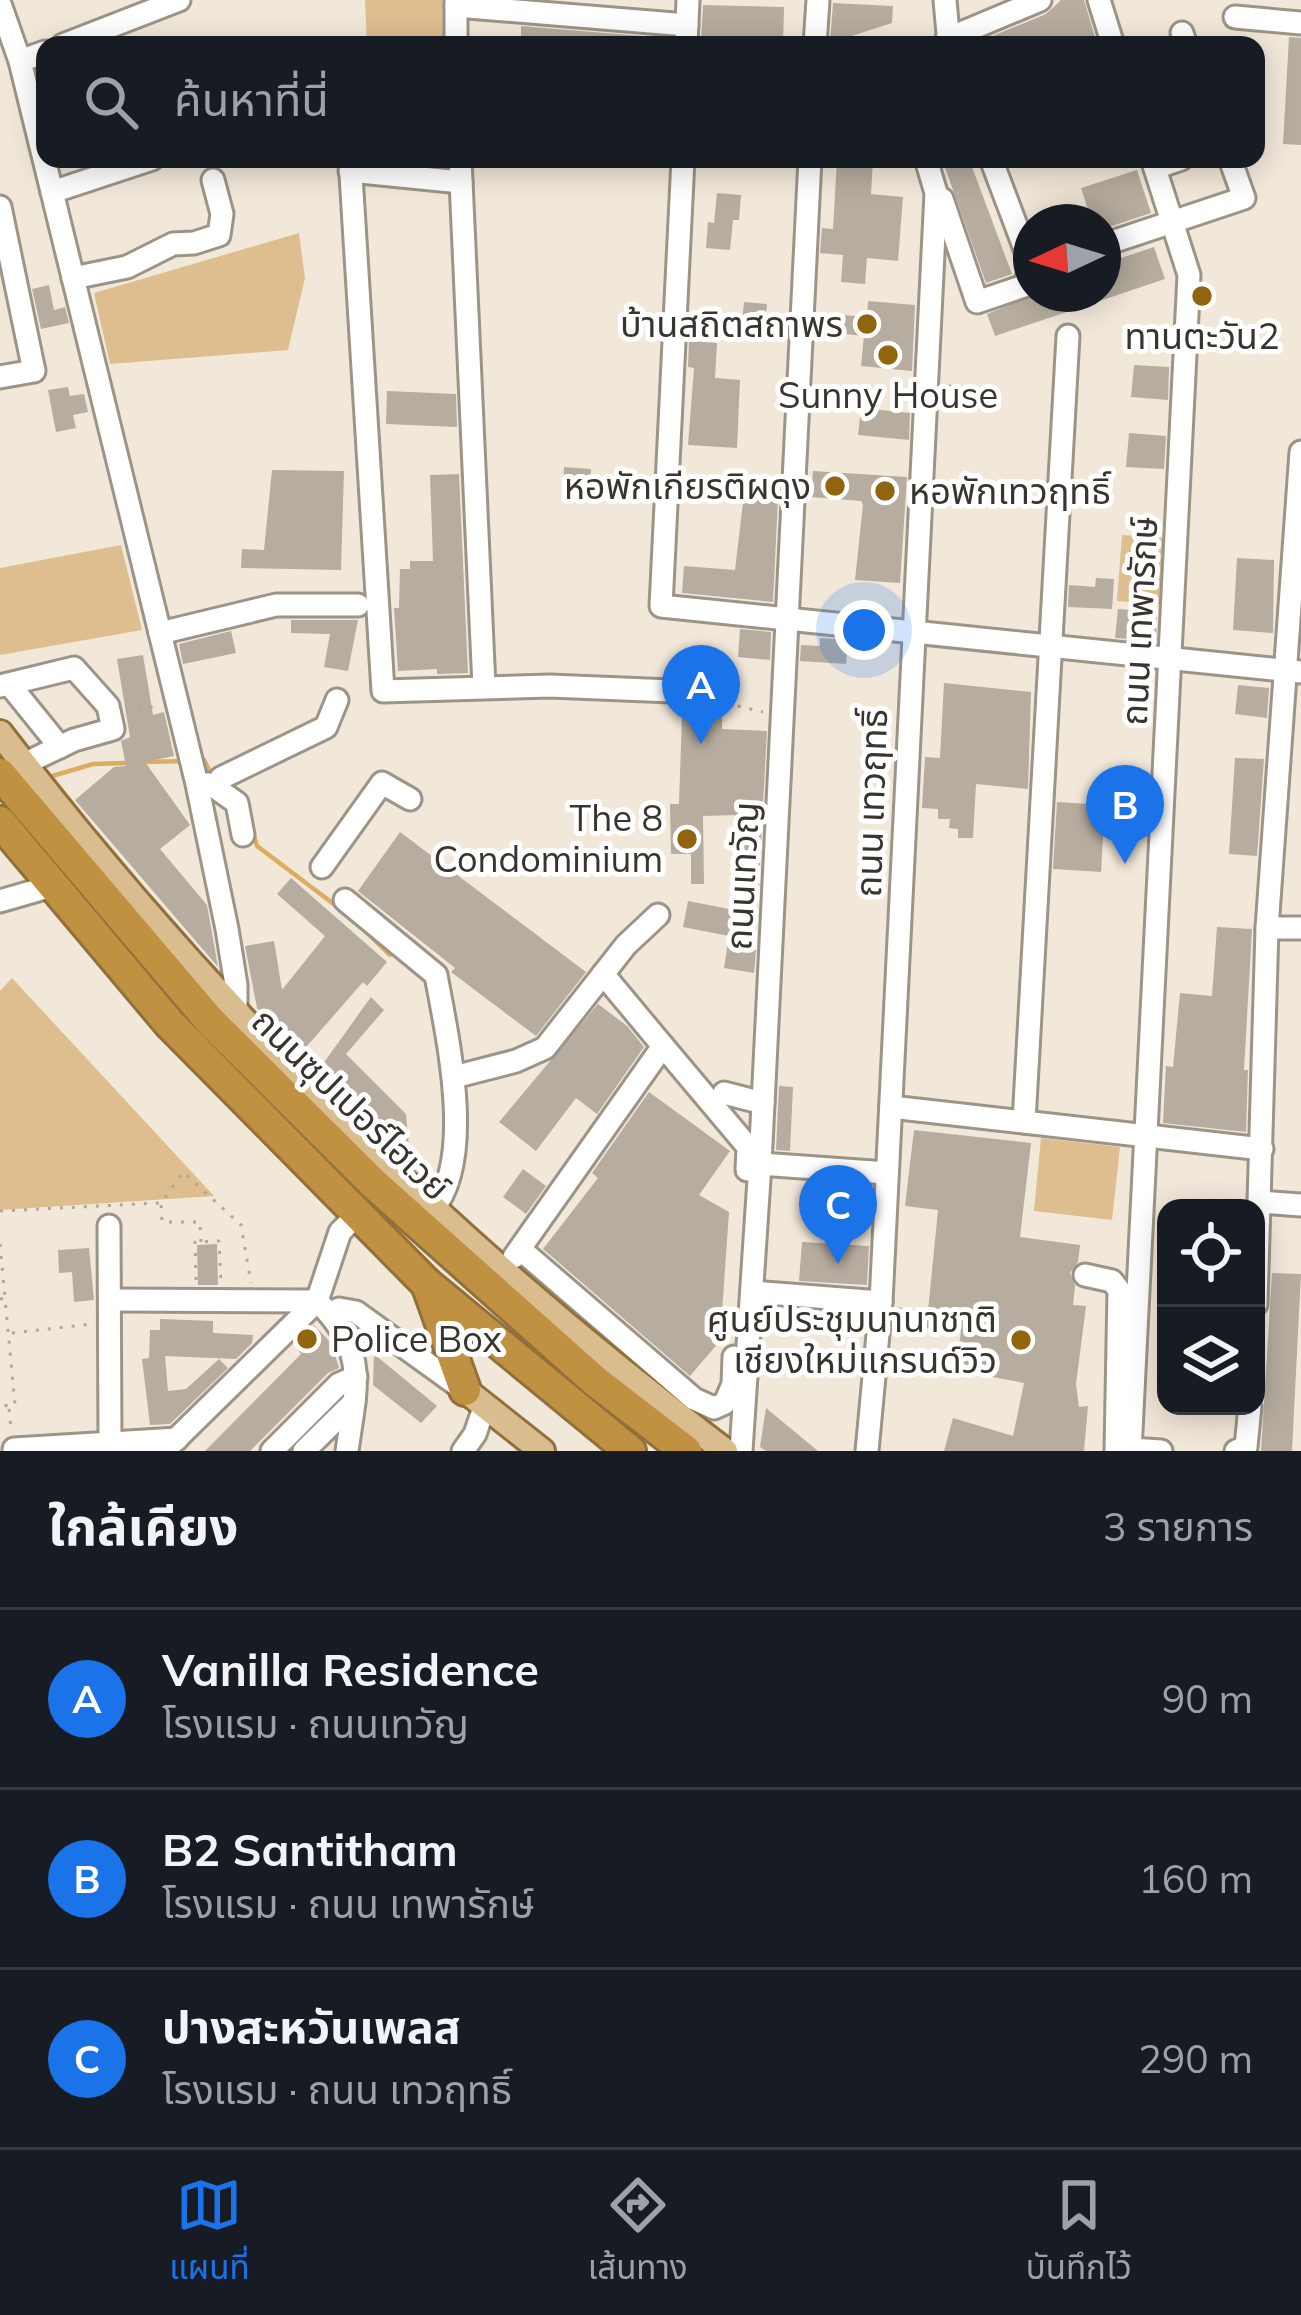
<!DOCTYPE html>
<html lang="th">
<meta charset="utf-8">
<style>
body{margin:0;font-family:Mulish,"Noto Sans Thai",sans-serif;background:#242831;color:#f1f3f6}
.controls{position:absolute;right:36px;bottom:36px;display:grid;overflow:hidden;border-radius:24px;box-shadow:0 6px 30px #0003}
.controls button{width:108px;height:108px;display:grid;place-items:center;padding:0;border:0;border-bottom:3px solid #363941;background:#171b24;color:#f1f3f6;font:60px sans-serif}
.compass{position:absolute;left:1013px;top:204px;width:108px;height:108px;border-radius:50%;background:#171b24;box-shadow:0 6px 30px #0003;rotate:266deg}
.you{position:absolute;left:864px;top:630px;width:42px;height:42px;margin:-30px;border:9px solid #fff;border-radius:50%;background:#1a73e8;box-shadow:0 0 0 18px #1a73e833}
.badge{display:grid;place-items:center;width:78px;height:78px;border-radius:50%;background:#1a73e8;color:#fff;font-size:39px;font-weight:700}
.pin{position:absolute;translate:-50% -99px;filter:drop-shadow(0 3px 6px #0008)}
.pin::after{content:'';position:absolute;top:63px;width:42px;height:36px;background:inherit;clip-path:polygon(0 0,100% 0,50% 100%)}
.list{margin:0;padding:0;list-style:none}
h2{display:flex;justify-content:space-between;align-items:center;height:156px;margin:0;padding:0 48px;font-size:51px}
h2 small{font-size:39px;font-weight:400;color:#9ea1a6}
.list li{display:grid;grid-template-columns:78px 1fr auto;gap:36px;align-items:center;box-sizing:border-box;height:180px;padding:0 48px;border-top:3px solid #363941}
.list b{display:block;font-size:45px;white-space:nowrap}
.list p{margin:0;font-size:39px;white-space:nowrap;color:#9ea1a6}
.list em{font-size:39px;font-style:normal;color:#9ea1a6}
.icon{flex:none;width:66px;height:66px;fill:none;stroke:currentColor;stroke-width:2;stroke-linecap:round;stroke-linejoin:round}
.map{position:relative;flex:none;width:1301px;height:1451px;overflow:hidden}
.search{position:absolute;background:#171b24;box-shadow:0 6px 30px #0003;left:36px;right:36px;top:36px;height:132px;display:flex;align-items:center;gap:30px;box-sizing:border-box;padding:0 42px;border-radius:24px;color:#9ea1a6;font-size:45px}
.sheet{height:696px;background:#171b24}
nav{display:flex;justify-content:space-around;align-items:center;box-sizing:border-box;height:168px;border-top:3px solid #363941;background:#171b24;font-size:33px;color:#9ea1a6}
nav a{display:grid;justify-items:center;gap:6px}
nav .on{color:#1a73e8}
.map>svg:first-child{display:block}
</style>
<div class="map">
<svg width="1301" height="1451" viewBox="0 0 1301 1451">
<rect width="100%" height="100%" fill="#f2e8da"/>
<g fill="#debe8f">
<path d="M365 0H447L449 45H367Z"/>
<path d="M299 233 305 278 288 350 110 364 94 293Z"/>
<path d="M1122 535 1167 538 1163 605 1117 601Z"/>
<path d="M121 545 142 630 0 655V568Z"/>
<path d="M12 978 214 1196 0 1210V991Z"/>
<path d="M1041 1138 1120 1147 1112 1220 1034 1211Z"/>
</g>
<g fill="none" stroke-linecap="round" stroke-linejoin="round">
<g stroke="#ddad5f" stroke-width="4.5">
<path d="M197 761 204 760 212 776"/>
<path d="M143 762 186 761"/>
<path d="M49 777 93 764 126 763"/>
<path d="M246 807 257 846 339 908"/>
<path d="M357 923 390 955"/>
</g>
</g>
<g fill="#b6ac9f">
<path d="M1061 0H1084L1095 37 1078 45H971L1046 14Z"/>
<path d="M833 3 893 6 892 23 830 43Z"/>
<path d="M703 5 784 7 783 45H701Z"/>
<path d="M521 26 665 38V45L521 43Z"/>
<path d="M1289 37 1301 38V145L1283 144Z"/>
<path d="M837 159H873L871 194 903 197 898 261 867 258 865 284 841 282 843 255 820 253 822 228 833 229Z"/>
<path d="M942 159H969L1012 274 986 283Z"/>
<path d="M1137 170 1151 213 1103 229V222H1092L1081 188Z"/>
<path d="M717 193 741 195 739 220H733L730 250 706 248 708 222 714 223Z"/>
<path d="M1154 247 1165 279 995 336 987 314 1036 294H1103V264Z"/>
<path d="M49 285 54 310 65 307 69 323 41 329 32 289Z"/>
<path d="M868 301 915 305 912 371 861 366 864 336 816 331 817 313 867 317Z"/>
<path d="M744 302 767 304 764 335 741 332Z"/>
<path d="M689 341 717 343 715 378 740 380 737 448 688 445 694 368 688 367Z"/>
<path d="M1134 365 1169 367 1168 400 1131 397Z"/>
<path d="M942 384 991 388 989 411 940 407Z"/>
<path d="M68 387 70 396 84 394 88 412 73 415 76 428 56 432 48 390Z"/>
<path d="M387 391 456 394 457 427 386 424Z"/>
<path d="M861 408 910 413 909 440 858 435Z"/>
<path d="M1129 433 1166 436 1164 469 1126 467Z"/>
<path d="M564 467 591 469 590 498H562Z"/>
<path d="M272 470 344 471 341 570 241 568 242 549 264 550Z"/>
<path d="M813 471 907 477 900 583 855 580 863 505 861 501 811 497Z"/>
<path d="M459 474 468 673 437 674V669L398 671 394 608H399L400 569H410V561H433L430 475Z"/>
<path d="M744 494 778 498 773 602 682 593 684 566 735 570Z"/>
<path d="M1237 558 1274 560 1273 633 1233 630Z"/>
<path d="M1096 578 1114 579 1112 609 1068 607 1069 585 1095 587Z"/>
<path d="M1118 609 1157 612 1156 641 1115 638Z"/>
<path d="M291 620H358L348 671 324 667 330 634 291 633Z"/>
<path d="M740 629 771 632 770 660 738 657Z"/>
<path d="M231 631 236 653 183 664 179 644Z"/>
<path d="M820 638 848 640 846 664 800 661 801 645 820 646Z"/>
<path d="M143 655 153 715 164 712 174 756 145 762 190 825 160 849 207 905 218 967 75 800 114 767 126 766 121 741 130 737 117 659Z"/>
<path d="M944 683 1031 692 1028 789 976 784 973 838H958V829L949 828 950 819H938V809L922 808 925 757 940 758Z"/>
<path d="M1238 685 1269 688 1267 718 1235 714Z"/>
<path d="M682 715 722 716V729L767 731 758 898 748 948 756 950 754 973 724 968 729 936 683 927 688 901 744 912 741 815 703 816 704 884H691V854H671L670 804H679Z"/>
<path d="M1235 758 1264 759 1257 856 1229 854Z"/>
<path d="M1057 802 1105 805 1101 872 1053 869Z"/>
<path d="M400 832 586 972 536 1036 451 972 455 968 358 891Z"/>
<path d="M291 878 387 962 367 986 363 982 301 1053 257 1008 245 946 274 941 282 990 325 936 277 894Z"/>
<path d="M1217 927 1252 929 1244 1070H1248L1246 1132 1163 1123 1166 1066 1173 1067 1180 993 1212 996Z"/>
<path d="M371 997 384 1010 346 1054 406 1114 410 1157 320 1068Z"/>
<path d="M598 1004 627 1026 644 1047 597 1114 576 1098 536 1151 499 1122Z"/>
<path d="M779 1086 793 1087 790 1151 776 1150Z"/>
<path d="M649 1092 730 1151 699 1195 729 1212 720 1341 690 1376 543 1249 598 1178 592 1173Z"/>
<path d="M914 1130 1031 1143 1020 1237 1080 1245 1078 1262 1070 1273 1075 1286 1073 1305 1086 1306 1076 1384 1079 1407 1088 1406 1084 1451H944L953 1418 1013 1436 1024 1383 955 1370 961 1332 894 1324 896 1307 928 1311 938 1210 905 1206Z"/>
<path d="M523 1169 546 1186 526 1214 503 1197Z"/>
<path d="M802 1242 869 1246 867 1285 799 1281Z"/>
<path d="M217 1244 218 1285H198L197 1245Z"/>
<path d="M89 1248 94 1300 74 1302 72 1272 59 1273 58 1250Z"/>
<path d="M1272 1273 1301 1274 1292 1451H1261Z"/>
<path d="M160 1319 213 1321V1333L253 1335 252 1343 236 1359 165 1356 168 1391 186 1389 219 1359 228 1368 170 1424 150 1425 142 1359 149 1358 150 1330H160Z"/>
<path d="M314 1325 332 1344 339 1368 328 1373 250 1451H205L301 1354 294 1345Z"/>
<path d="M374 1354 437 1406 421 1423 373 1385Z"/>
<path d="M766 1408 818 1451H766L760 1447Z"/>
</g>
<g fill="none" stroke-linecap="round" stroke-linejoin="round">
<g stroke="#9c9487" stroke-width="27">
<g id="minor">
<path d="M456 0V45"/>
<path d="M945 0 949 45"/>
<path d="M1099 0 1113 45"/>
<path d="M0 4 20 61 197 784 227 929 236 985V1014"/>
<path d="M456 6 687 25"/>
<path d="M1235 17 1301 23"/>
<path d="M1182 33 1186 45"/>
<path d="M947 39 1040 0"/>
<path d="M63 45 179 0"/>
<path d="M686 45 688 0"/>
<path d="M815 45 818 0"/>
<path d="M20 61 45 52"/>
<path d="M350 159 383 691 550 686 671 691"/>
<path d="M460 159 484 687"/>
<path d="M683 159 661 606 1301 672"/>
<path d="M991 159 1031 265"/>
<path d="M1155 168 1181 159"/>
<path d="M350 171 461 182"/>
<path d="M52 192 152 159"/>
<path d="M942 199 977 302 1024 286 1031 269"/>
<path d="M0 207 34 371 0 377"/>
<path d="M1103 245 1244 198 1230 159"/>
<path d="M73 278 127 267 173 244 194 243 219 235 222 214 213 180"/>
<path d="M160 633 276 605H358"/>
<path d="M9 684 60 747"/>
<path d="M0 686 74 668 108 706 113 729 74 740 24 764"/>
<path d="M221 778 326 727 337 700"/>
<path d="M198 784H210L237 803 243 835"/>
<path d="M322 867 382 783 410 799"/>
<path d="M345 900 436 975C447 1036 476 1160 432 1210"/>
<path d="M0 901 52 886"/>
<path d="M1267 928H1301"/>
<path d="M663 1046 748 1147 747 1170"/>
<path d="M454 1077 516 1061 545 1048 626 945 658 915"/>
<path d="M724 1093 763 1103"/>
<path d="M891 1107 1262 1149"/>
<path d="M1024 1122 1068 336"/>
<path d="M760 1164 887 1173"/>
<path d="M1260 1202 1301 1205"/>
<path d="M109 1226 110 1443"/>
<path d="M520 1249 694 1399 714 1408 725 1403 733 1384 734 1357"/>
<path d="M514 1257 663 1046 603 974"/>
<path d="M1085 1275 1112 1281 1119 1290 1116 1451"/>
<path d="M752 1292 881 1302"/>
<path d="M112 1300 317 1301C369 1351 356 1386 347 1451"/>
<path d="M1256 1304 1267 928 1301 452"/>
<path d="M330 1313 339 1309 356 1312 464 1390"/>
<path d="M14 1449 177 1439"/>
<path d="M1131 1449 1161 1451"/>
<path d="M164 1451 317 1301 340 1232 352 1220 363 1218"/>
<path d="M272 1451 339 1384 356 1377"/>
<path d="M304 1451 354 1402"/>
<path d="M463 1451 475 1434 485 1405"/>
<path d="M741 1451 760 1164 810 159"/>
<path d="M867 1451 881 1302 936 193 926 159"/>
<path d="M1130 1451 1189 275 1152 159"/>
<path d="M1236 1451 1246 1447 1250 1406"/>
</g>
</g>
<g stroke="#91703b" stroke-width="30">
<g id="major">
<path d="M0 733C209 1005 451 1245 725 1451"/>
<path d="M465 1390 542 1451"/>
</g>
</g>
<g stroke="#91703b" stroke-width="36">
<g id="highway">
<path d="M0 774 210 1021 373 1183 594 1380 686 1451"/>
<path d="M0 822 169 1023 427 1284 630 1451"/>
<path d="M427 1284 465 1390"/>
</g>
</g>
<g stroke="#afa79c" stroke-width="3" stroke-dasharray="3 9" stroke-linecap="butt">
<path d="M691 695 763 712"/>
<path d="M126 712 158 706"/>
<path d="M0 1211 159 1203"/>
<path d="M201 1242 200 1222H162L161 1203 183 1172 241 1225 251 1283"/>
<path d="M0 1244 5 1297"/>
<path d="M196 1280 195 1242 219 1241 221 1283"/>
<path d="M0 1299 5 1298 15 1405 0 1406"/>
<path d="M12 1333 92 1324"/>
<path d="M9 1409 11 1429"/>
</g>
<use href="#minor" stroke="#fff" stroke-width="21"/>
<use href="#major" stroke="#dabd8e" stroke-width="24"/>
<use href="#highway" stroke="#c19142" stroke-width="30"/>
</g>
<g fill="#90650e" stroke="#fff" stroke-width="4.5">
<circle cx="1202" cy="296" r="12"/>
<circle cx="867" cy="324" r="12"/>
<circle cx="888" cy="355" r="12"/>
<circle cx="835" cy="486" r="12"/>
<circle cx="885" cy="491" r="12"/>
<circle cx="687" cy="839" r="12"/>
<circle cx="307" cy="1339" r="12"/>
<circle cx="1021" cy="1340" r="12"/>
</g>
<g text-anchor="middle" stroke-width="10" stroke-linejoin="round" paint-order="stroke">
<g font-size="36" fill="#38342e" stroke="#fff" text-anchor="end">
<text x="843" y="337">บ้านสถิตสถาพร</text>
<text x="1202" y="349" text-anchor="middle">ทานตะวัน2</text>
<text x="888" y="408" text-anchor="middle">Sunny House</text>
<text x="811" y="499">หอพักเกียรติผดุง</text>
<text x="909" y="504" text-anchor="start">หอพักเทวฤทธิ์</text>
<text x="663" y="831">The 8<tspan x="663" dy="41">Condominium</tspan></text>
<text x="997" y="1332">ศูนย์ประชุมนานาชาติ<tspan x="997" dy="41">เชียงใหม่แกรนด์วิว</tspan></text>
<text x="331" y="1352" text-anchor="start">Police Box</text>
</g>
<g font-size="36" fill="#38342e" stroke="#fff">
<text transform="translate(1139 621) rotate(-87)" y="13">ถนน เทพารักษ์</text>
<text transform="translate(871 803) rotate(-88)" y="13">ถนน เทวฤทธิ์</text>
<text transform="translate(742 876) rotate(-87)" y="13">ถนนเทวัญ</text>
<text transform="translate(351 1104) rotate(44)" y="13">ถนนซุปเปอร์ไฮเวย์</text>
</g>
</g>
</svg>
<div class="controls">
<button><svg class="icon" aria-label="locate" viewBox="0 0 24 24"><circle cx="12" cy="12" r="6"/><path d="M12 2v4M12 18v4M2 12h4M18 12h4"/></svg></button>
<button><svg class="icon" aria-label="layers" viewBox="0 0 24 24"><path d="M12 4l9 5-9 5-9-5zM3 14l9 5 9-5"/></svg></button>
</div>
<svg class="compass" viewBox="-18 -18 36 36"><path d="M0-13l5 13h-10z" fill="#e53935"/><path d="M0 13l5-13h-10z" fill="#9ea1a6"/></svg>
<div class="you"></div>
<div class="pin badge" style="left:701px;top:744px">A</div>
<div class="pin badge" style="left:1125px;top:864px">B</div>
<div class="pin badge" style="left:838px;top:1264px">C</div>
<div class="search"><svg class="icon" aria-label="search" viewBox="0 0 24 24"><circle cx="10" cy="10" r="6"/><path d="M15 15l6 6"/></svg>ค้นหาที่นี่</div>
</div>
<section class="sheet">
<h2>ใกล้เคียง<small>3 รายการ</small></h2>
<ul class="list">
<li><span class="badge">A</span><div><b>Vanilla Residence</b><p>โรงแรม · ถนนเทวัญ</p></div><em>90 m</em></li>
<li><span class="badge">B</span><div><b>B2 Santitham</b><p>โรงแรม · ถนน เทพารักษ์</p></div><em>160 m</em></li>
<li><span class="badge">C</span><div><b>ปางสะหวันเพลส</b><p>โรงแรม · ถนน เทวฤทธิ์</p></div><em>290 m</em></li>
</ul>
</section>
<nav>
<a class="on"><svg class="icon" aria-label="map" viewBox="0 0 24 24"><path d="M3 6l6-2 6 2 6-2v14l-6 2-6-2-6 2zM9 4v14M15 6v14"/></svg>แผนที่</a>
<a><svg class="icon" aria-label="directions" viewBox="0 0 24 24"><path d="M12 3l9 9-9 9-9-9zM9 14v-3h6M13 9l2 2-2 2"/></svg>เส้นทาง</a>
<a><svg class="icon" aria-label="saved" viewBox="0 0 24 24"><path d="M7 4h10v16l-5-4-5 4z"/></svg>บันทึกไว้</a>
</nav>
